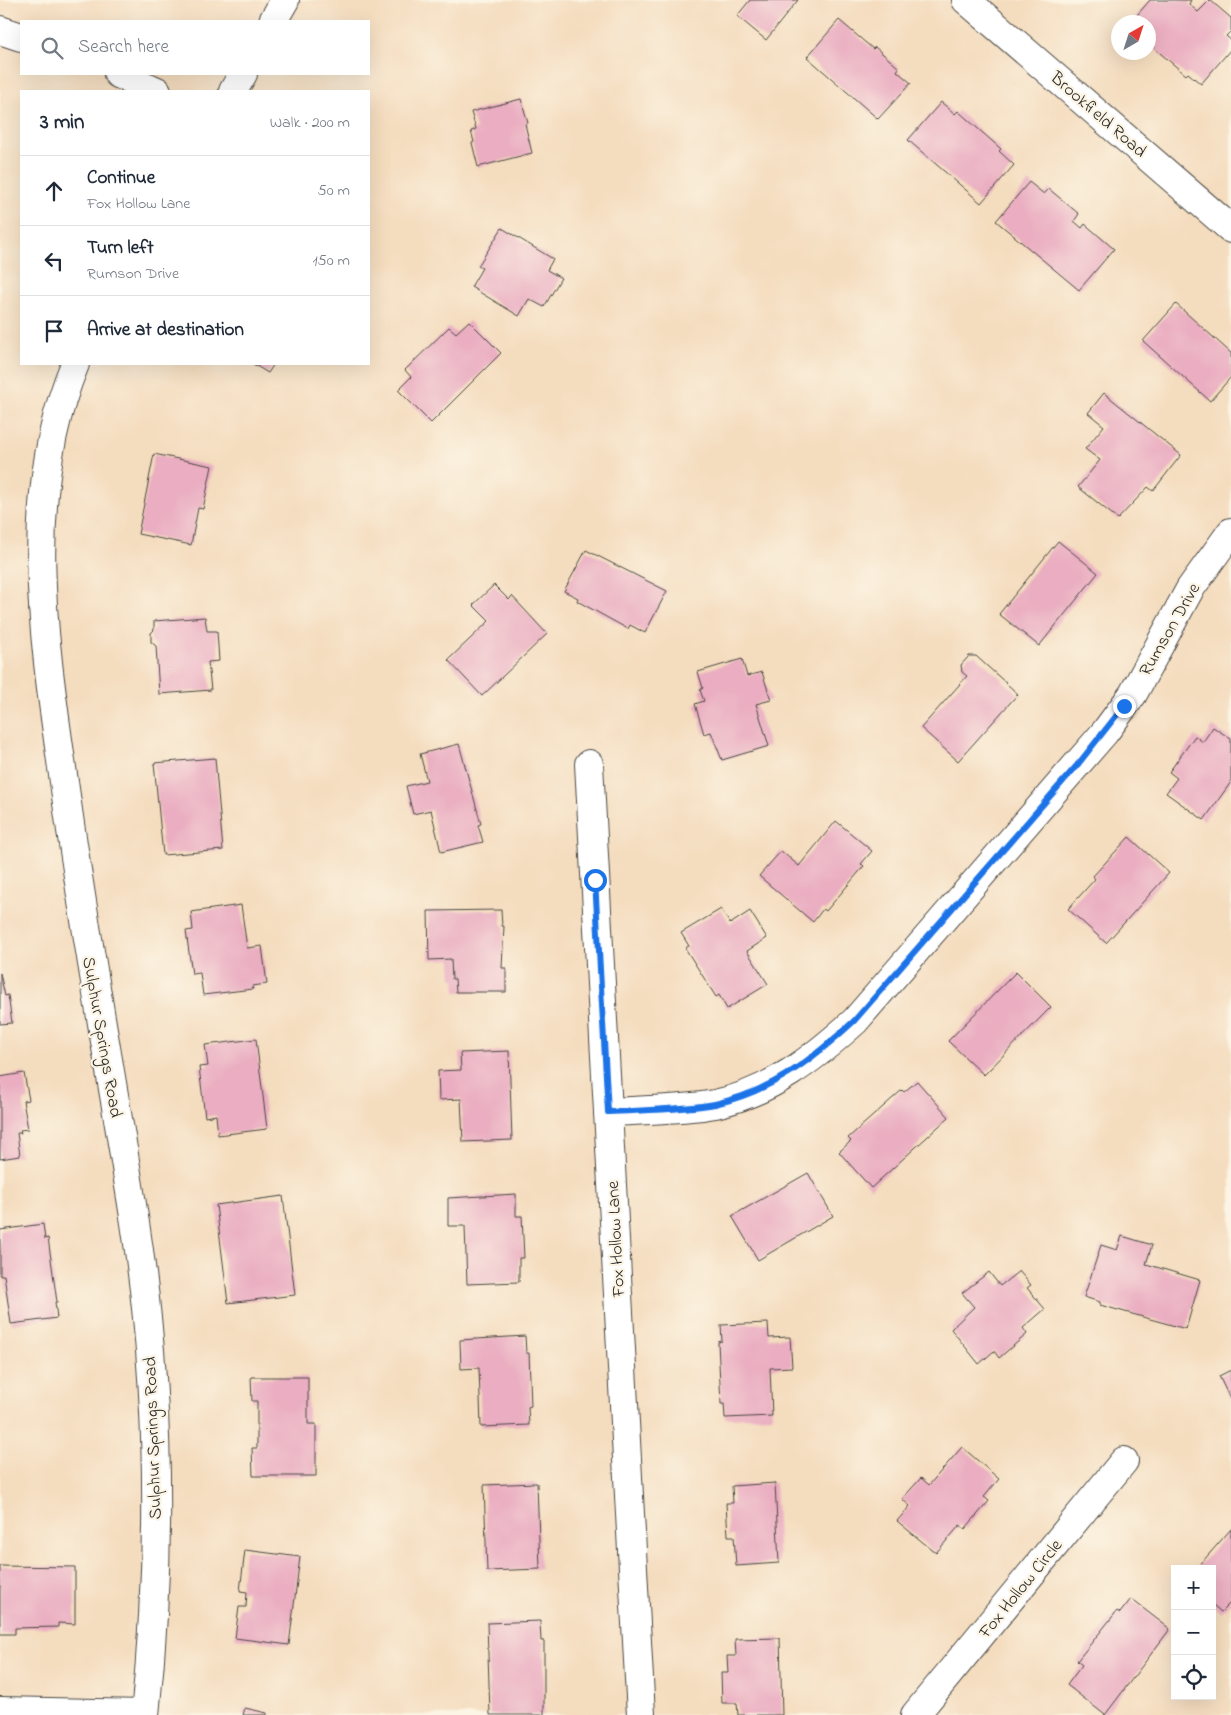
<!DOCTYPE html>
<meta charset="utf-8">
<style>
body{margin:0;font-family:"Indie Flower",sans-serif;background:#f6f6f7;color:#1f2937}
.controls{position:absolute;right:15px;bottom:15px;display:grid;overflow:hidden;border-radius:0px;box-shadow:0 5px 20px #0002}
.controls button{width:45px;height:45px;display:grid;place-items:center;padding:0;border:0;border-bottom:1px solid #e0e1e3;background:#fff;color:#1f2937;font:25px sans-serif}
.compass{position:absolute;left:1111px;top:15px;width:45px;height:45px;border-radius:50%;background:#fff;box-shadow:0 5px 20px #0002;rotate:39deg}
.stop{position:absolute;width:15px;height:15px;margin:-11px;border:4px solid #1a73e8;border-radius:50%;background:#fff}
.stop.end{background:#1a73e8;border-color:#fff;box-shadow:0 1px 5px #0008}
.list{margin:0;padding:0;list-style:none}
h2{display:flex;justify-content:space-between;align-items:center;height:65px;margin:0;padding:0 20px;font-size:21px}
h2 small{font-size:16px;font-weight:400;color:#747a83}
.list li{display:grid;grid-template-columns:32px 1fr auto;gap:15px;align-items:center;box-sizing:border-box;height:70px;padding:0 20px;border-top:1px solid #e0e1e3}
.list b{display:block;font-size:19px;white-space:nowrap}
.list p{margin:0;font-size:16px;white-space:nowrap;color:#747a83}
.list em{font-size:16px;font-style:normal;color:#747a83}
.icon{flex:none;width:28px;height:28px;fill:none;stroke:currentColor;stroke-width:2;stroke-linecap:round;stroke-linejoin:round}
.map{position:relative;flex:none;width:1231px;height:1715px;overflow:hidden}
.search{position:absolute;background:#fff;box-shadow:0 5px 20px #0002;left:20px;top:20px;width:350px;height:55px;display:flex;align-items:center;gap:12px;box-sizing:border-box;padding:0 18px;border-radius:0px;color:#747a83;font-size:19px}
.panel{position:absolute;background:#fff;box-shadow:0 5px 20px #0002;left:20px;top:90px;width:350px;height:275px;border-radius:0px}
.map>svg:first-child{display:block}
</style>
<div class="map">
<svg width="1231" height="1715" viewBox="0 0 1231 1715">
<rect width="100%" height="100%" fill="#fcf5e5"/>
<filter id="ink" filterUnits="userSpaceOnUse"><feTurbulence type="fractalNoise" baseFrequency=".02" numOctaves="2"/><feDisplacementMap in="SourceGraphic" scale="10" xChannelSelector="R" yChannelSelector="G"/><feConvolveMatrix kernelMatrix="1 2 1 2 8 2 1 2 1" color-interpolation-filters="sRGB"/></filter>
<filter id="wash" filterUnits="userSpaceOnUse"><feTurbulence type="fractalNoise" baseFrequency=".0096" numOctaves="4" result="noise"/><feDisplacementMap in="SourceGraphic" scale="20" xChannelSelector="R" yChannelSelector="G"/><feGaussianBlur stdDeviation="1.12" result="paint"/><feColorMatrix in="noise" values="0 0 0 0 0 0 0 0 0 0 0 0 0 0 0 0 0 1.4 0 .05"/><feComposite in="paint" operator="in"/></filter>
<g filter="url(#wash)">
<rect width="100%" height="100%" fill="#f4dcbe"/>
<g id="blocks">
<g fill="#eaadc1">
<path d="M750 0H798L766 40 737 16Z"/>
<path d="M1150 0H1191L1189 4 1198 12 1210 0 1231 18V31L1226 36 1231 40V49L1201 84 1188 73 1186 75 1148 43V22H1131Z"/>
<path d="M839 20 873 49 875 47 899 68 897 71 911 83 878 119 807 57Z"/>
<path d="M521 99 528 123 525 124 532 153 478 167 472 143 474 142 471 131 476 129 471 112Z"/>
<path d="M941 102 955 114 958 111 1001 149 999 151 1014 165 981 203 908 140Z"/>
<path d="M1029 182 1044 194 1049 189 1079 214 1074 221 1082 228 1085 224 1114 249 1079 290 996 221Z"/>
<path d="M502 228 553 259 547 270 561 278 544 307 529 299 519 316 471 287 482 268 478 266Z"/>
<path d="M1176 304 1231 353V377L1210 401 1143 341Z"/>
<path d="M469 321 501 353 431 423 398 390 411 377 405 370 449 327 456 333Z"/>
<path d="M253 364H274L268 373Z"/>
<path d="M1104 393 1181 455 1153 491 1148 487 1118 519 1078 487 1100 460 1085 449 1104 426 1088 413Z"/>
<path d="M154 454 212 466 203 509 198 508 191 545 138 534Z"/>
<path d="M1058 541 1098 573 1039 646 999 614Z"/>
<path d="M586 550 667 591 645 633 630 625 628 629 577 601 578 598 564 591Z"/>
<path d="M494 585 509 600 512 596 547 634 482 696 448 660 489 621 473 605Z"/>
<path d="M205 617 207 631H217L219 661 208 662 211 690 159 694 156 646 151 642V633L154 630V621Z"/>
<path d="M969 656H976L1018 694 958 761 921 728 967 676 962 672 961 665Z"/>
<path d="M742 659 747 676 762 672 771 700 756 704 769 746 722 760 711 732 704 734 695 704 704 701 700 690 703 688 698 672Z"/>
<path d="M1213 727 1231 739V782L1204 820 1166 793 1177 778 1169 772 1195 736 1203 742Z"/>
<path d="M459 744 481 824 478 825 483 842 441 852 431 810 413 814 406 786 427 781 420 754Z"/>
<path d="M215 758 223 850 163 855 154 763Z"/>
<path d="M836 821 872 851 861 864 864 866 826 911 823 909 813 922 759 876 781 851 799 866Z"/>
<path d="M1129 837 1169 873 1106 943 1068 909 1095 879 1093 876Z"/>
<path d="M241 905 247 948 262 946 267 984 252 986 253 989 203 995 200 973 192 974 186 931 193 930 191 912Z"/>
<path d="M721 909 730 924 750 911 767 938 747 951 768 984 727 1009 719 995 716 997 685 948 689 946 681 933Z"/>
<path d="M501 910 502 926H504L502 968H506V992H456L455 979H452L451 959 429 960 428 911Z"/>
<path d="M1016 972 1051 1007 984 1075 948 1041Z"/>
<path d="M0 973 5 996 8 995 12 1023 0 1024Z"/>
<path d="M256 1039 267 1129 218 1135 216 1115 205 1117 199 1067 208 1066 205 1045Z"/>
<path d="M509 1051 512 1140 463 1142 461 1099 439 1100 438 1071 461 1070 460 1053Z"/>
<path d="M24 1073 29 1100 23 1101 28 1129 20 1130 21 1133H17L20 1156 0 1159V1077Z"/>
<path d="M917 1081 949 1117 871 1188 839 1152 851 1141 848 1138 902 1090 904 1092Z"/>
<path d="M808 1173 833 1216 758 1260 732 1216Z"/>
<path d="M516 1194V1216H522L524 1258H519V1282L467 1284 465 1226H448V1198Z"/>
<path d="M283 1196 295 1295 228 1303 216 1205Z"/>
<path d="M43 1224 45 1239 48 1238 57 1302H55L57 1318 11 1324 4 1275 0 1276V1230Z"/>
<path d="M1122 1236 1152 1245 1146 1264 1200 1280 1186 1329 1100 1305V1302L1084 1297 1101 1245 1117 1250Z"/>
<path d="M1019 1271 1031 1285 1027 1288 1045 1309 1023 1328 1027 1334 999 1358 994 1351 979 1364 951 1329 974 1307 962 1293 989 1272 1000 1286Z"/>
<path d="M768 1323 769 1338 790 1337 792 1367 770 1368 772 1416 725 1418 724 1404H721L718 1342 722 1341 721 1325Z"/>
<path d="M525 1336 526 1353H529L531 1406 528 1407 529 1425 481 1427 479 1368 461 1369 460 1340Z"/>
<path d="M1231 1370V1401L1219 1376Z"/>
<path d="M251 1377H308V1424H316V1476H253L252 1448H257V1401H252Z"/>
<path d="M962 1447 999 1479 984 1497 989 1501 965 1529 960 1525 936 1553 897 1521 910 1506 902 1499 921 1478 929 1485Z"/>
<path d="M537 1483 540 1569 487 1571 484 1485Z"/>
<path d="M775 1483 779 1563 736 1566 734 1536H728L726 1503H733L732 1486Z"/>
<path d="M1231 1529V1602L1221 1612 1212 1604V1569H1196Z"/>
<path d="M245 1550 300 1557 289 1645 235 1638 239 1607H246L247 1592 240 1591Z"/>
<path d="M0 1566 75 1567V1624L58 1623V1627L15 1628V1634H0Z"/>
<path d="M1131 1599 1170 1629 1105 1715 1067 1685 1082 1665 1077 1661 1117 1611 1120 1613Z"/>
<path d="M540 1621 541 1641H544V1715H490L487 1623Z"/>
<path d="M780 1638 782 1715H738L737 1703H722L721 1673H728L727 1656H736L735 1639Z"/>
<path d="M245 1708 267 1713V1715H243Z"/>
</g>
</g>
</g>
<g filter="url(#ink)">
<use href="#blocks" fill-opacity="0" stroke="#494641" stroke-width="1"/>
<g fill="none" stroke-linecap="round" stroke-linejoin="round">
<g stroke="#494641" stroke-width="30">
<g id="minor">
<path d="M966 0 1231 229"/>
<path d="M273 21 285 0"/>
<path d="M0 30 21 37"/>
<path d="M118 74 157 91"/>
<path d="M233 91 243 74"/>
<path d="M75 364C17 503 47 659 67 803 87 944 113 1083 135 1223 160 1385 162 1552 145 1715"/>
<path d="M589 764 641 1715"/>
<path d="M608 1112C641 1110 683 1110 715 1104 771 1092 813 1059 855 1021L1105 732 1133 694 1190 589 1231 532"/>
<path d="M0 1711 145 1714"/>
<path d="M915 1715 1124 1461"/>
</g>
</g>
<use href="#minor" stroke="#fff" stroke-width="28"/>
</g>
</g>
<g fill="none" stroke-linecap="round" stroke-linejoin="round" filter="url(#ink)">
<path stroke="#1a73e8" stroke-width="6" d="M595 880 608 1112C640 1110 684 1110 715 1104 771 1092 813 1059 854 1021L1079 763 1124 706"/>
</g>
<g text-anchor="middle" stroke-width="4.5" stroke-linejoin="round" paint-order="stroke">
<g font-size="18" fill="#2b2b2b" stroke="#fcf5e5">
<text transform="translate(1099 114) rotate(41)" y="6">Brookfield Road</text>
<text transform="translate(1169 629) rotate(-60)" y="6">Rumson Drive</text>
<text transform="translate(103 1037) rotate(80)" y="6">Sulphur Springs Road</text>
<text transform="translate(615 1239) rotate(-93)" y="6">Fox Hollow Lane</text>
<text transform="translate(152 1438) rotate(-92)" y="6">Sulphur Springs Road</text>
<text transform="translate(1020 1588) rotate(-51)" y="6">Fox Hollow Circle</text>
</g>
</g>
</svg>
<div class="controls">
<button>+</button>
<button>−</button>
<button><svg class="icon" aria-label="locate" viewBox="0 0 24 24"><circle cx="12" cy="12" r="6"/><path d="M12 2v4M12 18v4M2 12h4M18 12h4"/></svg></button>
</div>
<svg class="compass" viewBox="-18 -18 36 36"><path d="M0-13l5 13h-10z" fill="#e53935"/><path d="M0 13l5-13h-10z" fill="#747a83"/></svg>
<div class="stop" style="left:595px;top:880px"></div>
<div class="stop end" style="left:1124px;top:706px"></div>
<div class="search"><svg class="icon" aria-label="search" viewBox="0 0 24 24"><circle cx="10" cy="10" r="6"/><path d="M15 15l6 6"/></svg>Search here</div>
<section class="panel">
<h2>3 min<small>Walk · 200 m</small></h2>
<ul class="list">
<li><svg class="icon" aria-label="ahead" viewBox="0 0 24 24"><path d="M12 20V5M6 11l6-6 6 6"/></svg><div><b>Continue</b><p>Fox Hollow Lane</p></div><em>50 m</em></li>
<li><svg class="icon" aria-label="left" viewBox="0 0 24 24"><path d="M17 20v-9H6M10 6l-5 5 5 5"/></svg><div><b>Turn left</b><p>Rumson Drive</p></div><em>150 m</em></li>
<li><svg class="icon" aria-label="arrive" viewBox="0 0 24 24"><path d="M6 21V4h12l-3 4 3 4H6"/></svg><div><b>Arrive at destination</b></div></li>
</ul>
</section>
</div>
